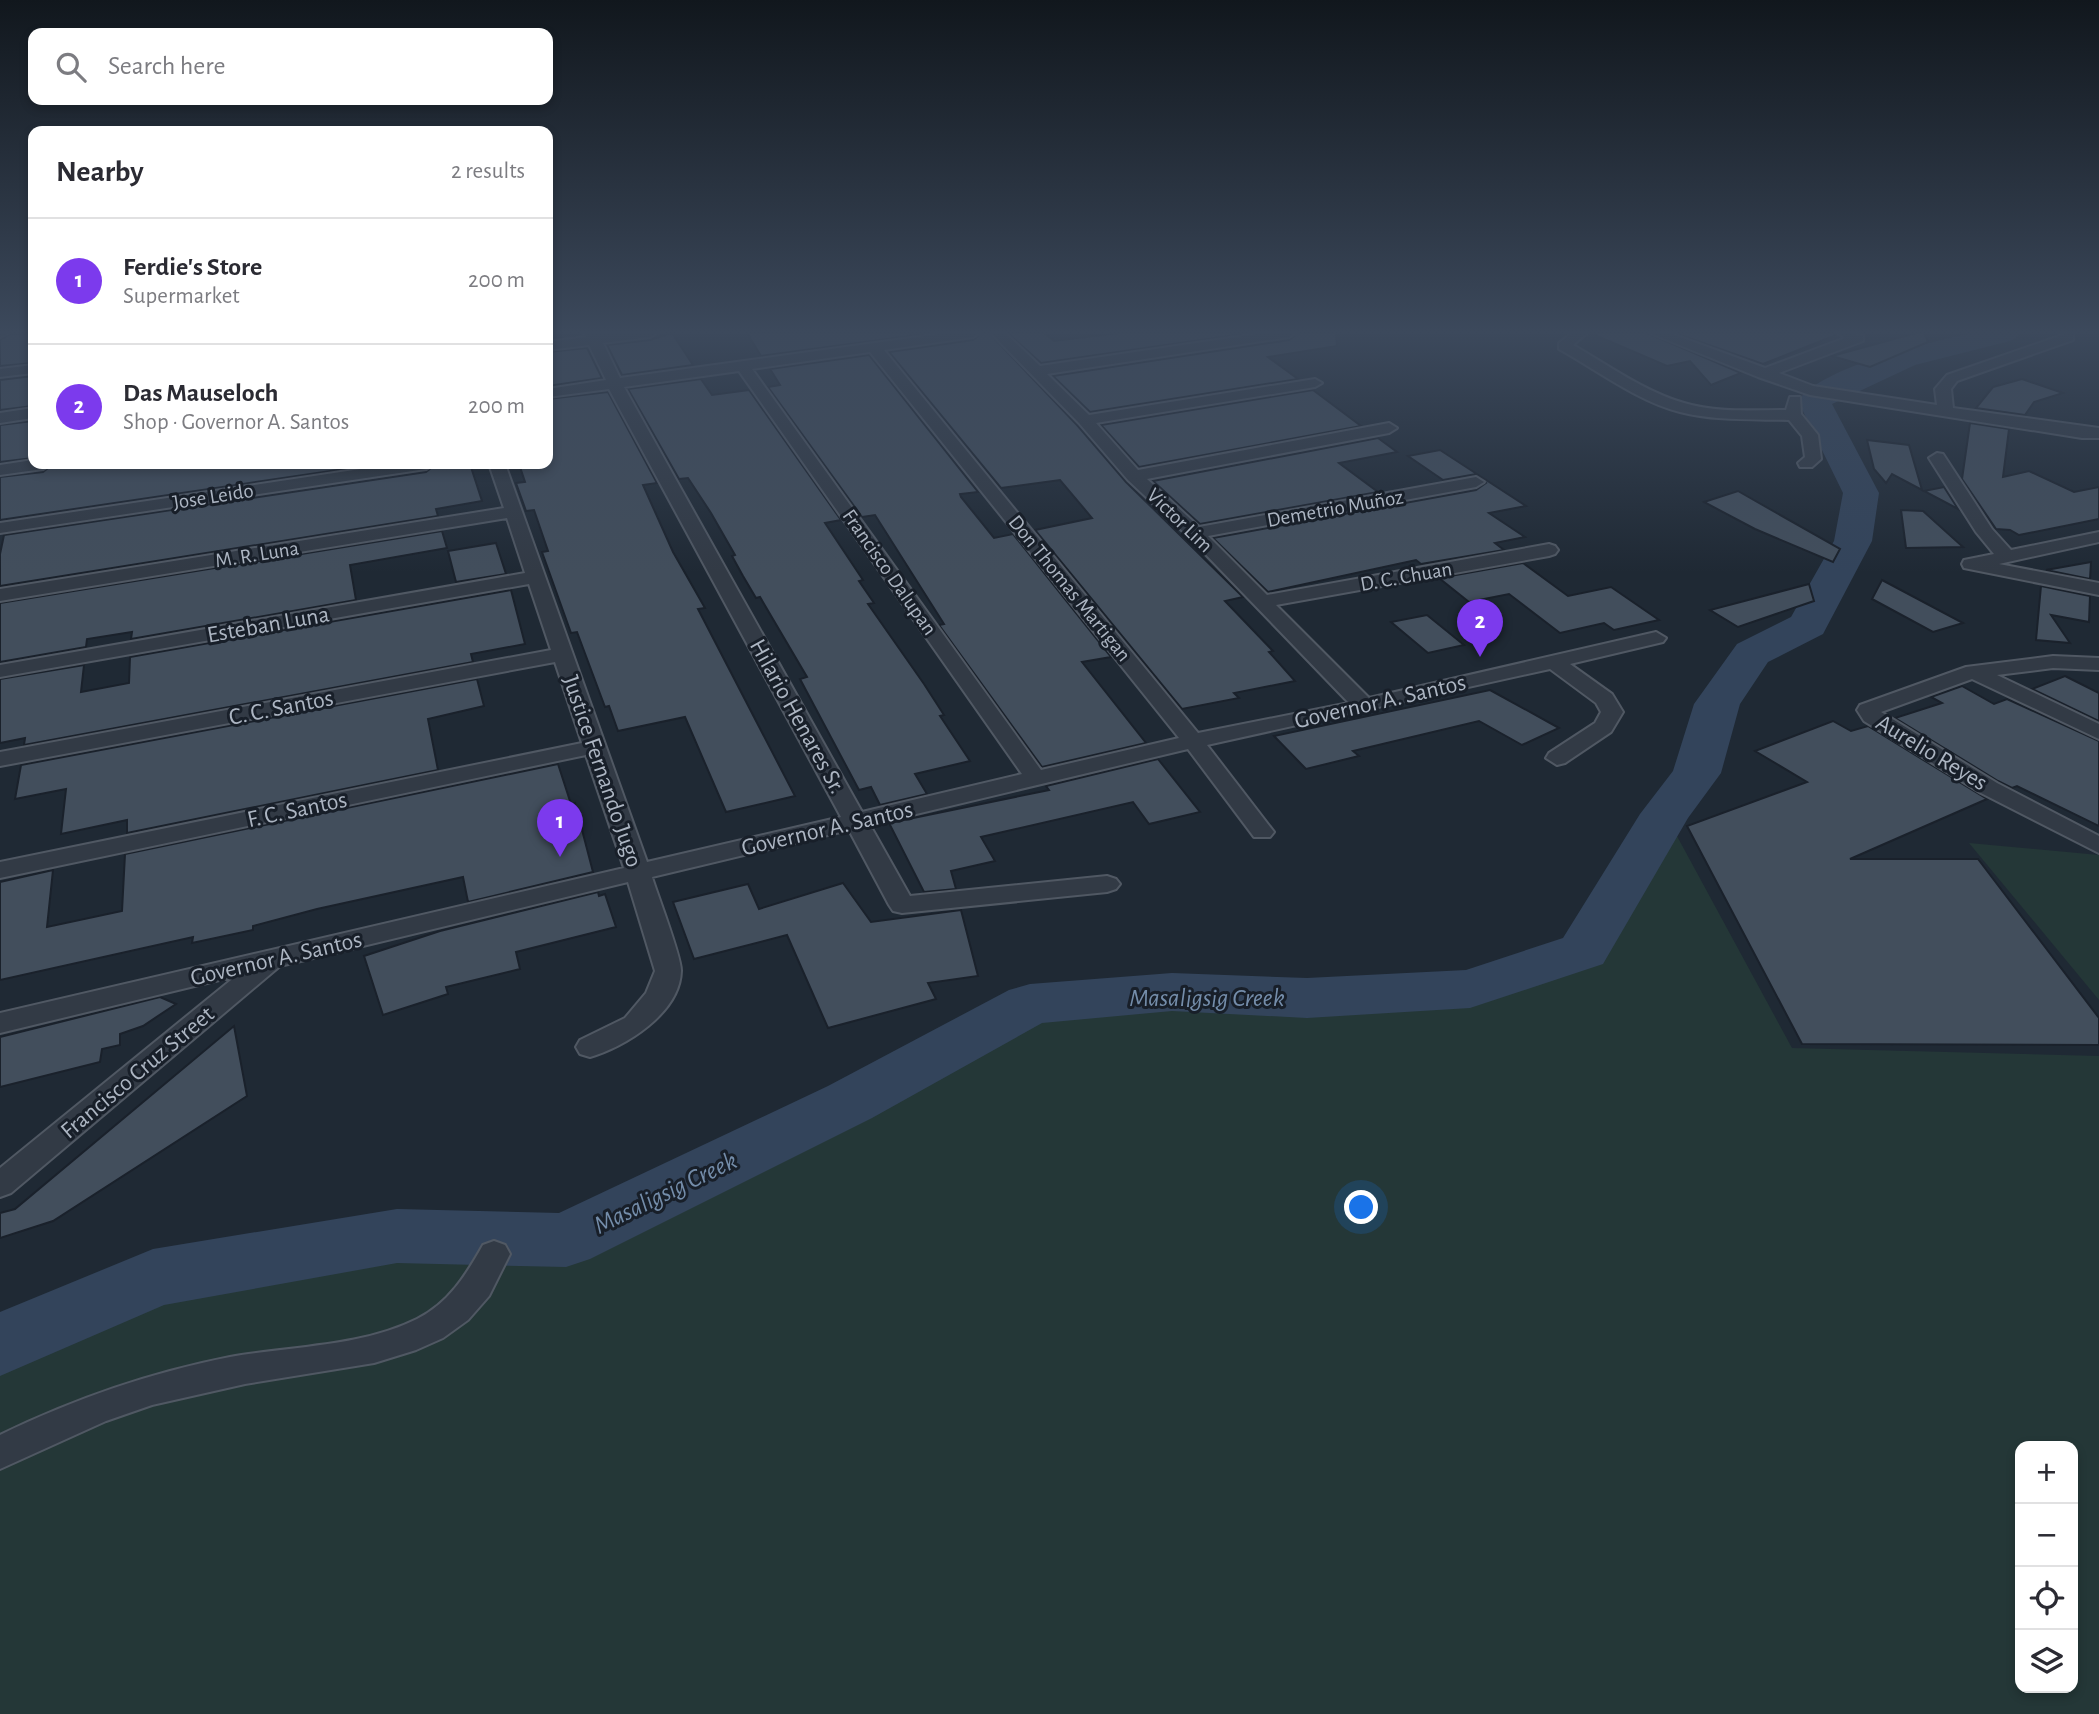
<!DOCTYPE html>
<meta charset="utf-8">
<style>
body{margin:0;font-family:"Alegreya Sans",sans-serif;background:#f2f2f3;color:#2b2b33}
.controls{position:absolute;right:21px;bottom:21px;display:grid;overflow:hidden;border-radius:14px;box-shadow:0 4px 10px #0003}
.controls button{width:63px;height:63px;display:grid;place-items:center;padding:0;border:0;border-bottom:2px solid #e1e1e2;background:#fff;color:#2b2b33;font:35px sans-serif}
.you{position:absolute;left:1362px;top:1208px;width:24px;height:24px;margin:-18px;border:5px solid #fff;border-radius:50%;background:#1a73e8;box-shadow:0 0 0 10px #1a73e833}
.badge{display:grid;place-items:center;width:46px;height:46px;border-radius:50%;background:#7c3aed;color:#fff;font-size:23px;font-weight:700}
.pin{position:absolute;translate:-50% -58px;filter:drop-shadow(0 2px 4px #0008)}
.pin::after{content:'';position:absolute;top:37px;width:24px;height:21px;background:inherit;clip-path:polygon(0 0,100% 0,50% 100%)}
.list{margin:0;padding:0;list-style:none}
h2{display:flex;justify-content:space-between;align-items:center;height:91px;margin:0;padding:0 28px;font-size:30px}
h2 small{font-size:23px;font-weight:400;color:#7c7c81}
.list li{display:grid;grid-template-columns:46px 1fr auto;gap:21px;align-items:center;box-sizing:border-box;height:126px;padding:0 28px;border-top:2px solid #e1e1e2}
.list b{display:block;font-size:26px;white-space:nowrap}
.list p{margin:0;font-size:23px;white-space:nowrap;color:#7c7c81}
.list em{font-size:23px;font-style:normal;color:#7c7c81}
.icon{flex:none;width:38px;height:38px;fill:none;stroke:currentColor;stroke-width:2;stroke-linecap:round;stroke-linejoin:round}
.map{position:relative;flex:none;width:2099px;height:1714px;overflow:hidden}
.search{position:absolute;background:#fff;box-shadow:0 4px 10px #0003;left:28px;top:28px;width:525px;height:77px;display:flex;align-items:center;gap:18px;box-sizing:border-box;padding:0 24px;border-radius:14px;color:#7c7c81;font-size:26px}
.panel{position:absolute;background:#fff;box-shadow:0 4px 10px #0003;left:28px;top:126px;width:525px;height:343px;border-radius:14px}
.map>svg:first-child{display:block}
</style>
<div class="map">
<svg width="2099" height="1714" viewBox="0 0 2099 1714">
<rect width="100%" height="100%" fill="#1f2934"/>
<g fill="#243737" fill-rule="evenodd">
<path d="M1665 814 1792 1048 2099 1056V1714H0V1345L153 1278 397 1236 566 1240 850 1102 1030 1004 1172 992 1307 998 1470 989 1583 951ZM2020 1446H2073V1688H2020Z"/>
<path d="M1969 843 2099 855V1000Z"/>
</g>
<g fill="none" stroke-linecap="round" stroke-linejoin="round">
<path fill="#33445b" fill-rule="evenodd" d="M1973 333H2019L2015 339 2006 342 1915 365 1832 404 1879 493 1872 541 1823 634 1768 662 1740 704 1721 773 1688 818 1603 964 1470 1008 1307 1018 1172 1011 1042 1023 872 1118 590 1259 566 1267 397 1263 164 1305 0 1376V1312L153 1249 397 1209 559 1213 828 1086 1009 990 1030 984 1172 973 1307 978 1466 970 1563 938 1640 814 1673 771 1694 704 1737 644 1791 617 1834 541 1843 493 1798 401C1822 366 1931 342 1973 333Z"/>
</g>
<g fill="#424e5c" stroke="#1a212b" stroke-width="2">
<path d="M33 333V363L0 366V340L10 334Z"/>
<path d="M672 333 693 365 622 375 607 345 650 340Z"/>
<path d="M747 333H931L761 356Z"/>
<path d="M982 333H989L1077 425 1126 482 1243 597 1225 601 1273 651 1269 652 1295 681 1234 693 1239 698 1182 709 1035 530 1092 518 1060 480 1001 488 889 352 973 340Z"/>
<path d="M1008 333H1044L1054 341 1118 333H1249L1041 363Z"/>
<path d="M1298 333H1336L1337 346 1268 357 1298 379 1090 412 1053 376 1289 340Z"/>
<path d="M1590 333H1647L1741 373 1711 385 1690 361 1667 366Z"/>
<path d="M1675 333H1836V335L1763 364Z"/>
<path d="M1916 333H1924L1928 342 1870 367 1832 356Z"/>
<path d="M587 348 602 378 548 386V352Z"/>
<path d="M869 355 978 492 960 494 961 497 994 538 1013 534 1111 657 1082 662 1146 743 1042 767 939 625 944 624 875 515 862 517 768 387 780 385 770 369Z"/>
<path d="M33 376V406L0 410V380Z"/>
<path d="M701 379 712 395 749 390 841 520 825 523 863 580 859 581 874 603 868 604 924 684 944 715 940 716 970 761 915 774 927 794 880 805 871 787 859 790 800 679 807 677 760 597 756 598 743 576 732 556 735 555 711 513 688 478 679 479 628 389Z"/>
<path d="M2022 379 2063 393 2034 402 2025 415 1976 408 1993 387Z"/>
<path d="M1313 390 1361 426 1139 467 1101 425Z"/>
<path d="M608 392 657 483 643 485 673 552 705 608 698 609 795 796 726 812 685 717 618 731 609 706 605 707 577 632 571 633 542 552 548 551 534 510 526 511 516 483 525 482 519 464H548V399Z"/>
<path d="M33 421V458L0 462V425Z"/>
<path d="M1970 423 2009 429 2003 477 2029 471 2074 492 2099 487V519L2019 535 2010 530 1996 529 1962 479Z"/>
<path d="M1378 438 1397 452 1339 463 1378 492 1200 524 1153 481Z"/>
<path d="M1867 440 1909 445 1922 490 1892 474 1886 483 1874 469Z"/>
<path d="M1440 450 1526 506 1489 513 1525 537 1495 543 1504 550 1421 564 1416 560 1268 592 1213 538 1476 490 1486 483 1476 474 1443 480 1408 456Z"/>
<path d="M53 464H378L0 520V477L43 472Z"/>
<path d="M436 464H470L482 501 436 509 438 516 0 586V554L4 535 426 472Z"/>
<path d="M1944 487 1958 509 1924 491Z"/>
<path d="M1738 491 1840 549 1833 562 1755 529 1704 502Z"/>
<path d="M1901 510 1923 511 1963 547 1906 548Z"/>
<path d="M442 531 447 548 350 565 356 600 131 639 132 632 87 639 86 647 0 662V603Z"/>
<path d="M496 543 506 574 456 582 448 551Z"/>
<path d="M2091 562 2090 579 2046 570Z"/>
<path d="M1523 563 1568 596 1611 587 1659 620 1614 630 1604 623 1560 633 1509 594 1469 602 1439 578Z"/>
<path d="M1882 580 1963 623 1933 632 1872 599Z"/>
<path d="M1809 584 1814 601 1738 627 1710 610Z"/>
<path d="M2041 586 2090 596 2089 622 2051 615 2070 643 2036 640Z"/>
<path d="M511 590 525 644 471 654 473 662 24 745 25 738 0 743V679L84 665 81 692 129 683 130 657Z"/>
<path d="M1427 615 1464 645 1428 653 1391 622Z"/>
<path d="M2065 676 2099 693V721L2032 689Z"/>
<path d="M477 679 484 706 428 719 438 770 127 833V820L61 834 66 789 15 799 21 765Z"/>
<path d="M1962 686 1994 704 2007 699 2099 741V826L2017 786 2012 788 1998 781 1895 718 1942 703 1931 697Z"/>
<path d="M1490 690 1559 728 1522 745 1479 721 1353 751 1359 756 1306 769 1274 736Z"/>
<path d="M1833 721 1851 731 1868 726 1987 799 1850 859H1978L2099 1018V1045L1802 1044 1687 826 1807 782 1755 751Z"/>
<path d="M1158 759 1200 812 1149 824 1133 802 981 837 995 861 951 871 956 889 924 892 889 823 1049 790 1046 786Z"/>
<path d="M558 764 571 804 575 803 593 872 468 902 463 877 317 909 253 926V930L192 943 193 937 0 980V882L53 870 47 927 122 911 125 854Z"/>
<path d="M843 883 871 922 961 910 978 976 928 983 936 999 828 1028 787 935 694 959 673 902 748 884 759 909Z"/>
<path d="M598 892 599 896 605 894 616 927 516 952 520 969 446 987 448 994 383 1015 364 956 440 931Z"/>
<path d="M160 997 176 1004 143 1026 120 1034V1045L102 1049 100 1062 0 1087V1037Z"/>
<path d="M234 1026 247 1096 53 1221 0 1238V1213L15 1209Z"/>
</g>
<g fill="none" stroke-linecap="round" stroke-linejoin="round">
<g stroke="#505863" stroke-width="4">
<g id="street">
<path d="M0 333H8L0 337Z"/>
<path d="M584 333H657L650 337 603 343 620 378 947 333H980L973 337 884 350 1198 733 1349 703 1189 537 1128 480 1079 423 991 333H1005L1040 366 1264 333H1296L1289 337 1047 374 1089 415 1315 379 1322 383 1315 387 1096 423 1138 470 1389 423 1397 428 1389 433 1147 479 1199 527 1476 477 1484 482 1476 487 1208 536 1267 595 1549 544 1555 546 1558 550 1555 554 1549 556 1276 605 1369 698 1656 632 1666 638 1663 642 1570 664 1612 694 1623 712 1611 732 1565 763 1557 765 1546 758 1549 753 1595 723 1601 712 1596 703 1550 669 1207 745 1274 832 1270 837H1254L1188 749 870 825 910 896 1107 876 1116 879 1120 884 1116 889 1107 892 902 913 893 911 889 905 849 830 652 877C657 894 682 958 681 971 680 1013 625 1047 590 1057L580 1054 576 1047 580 1040 625 1018 646 993 655 971 628 882 280 966 11 1193 0 1197V1168L236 976 0 1033V1013L624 868 586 755 0 878V862L582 743 555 662 0 766V752L551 650 529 584 0 677V665L525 573 507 518 0 601V589L504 508 489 464H505L647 862 841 817 609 389 548 397V389L606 380 589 345 548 350V342L586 337ZM870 352 1179 738 1041 770 752 369ZM739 371 1022 774 862 812 624 387Z"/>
<path d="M1572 333H1587L1573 345C1608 365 1645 392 1684 403 1716 413 1753 410 1786 410L1790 397H1800L1801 414 1818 435 1821 459 1812 467H1800L1798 463 1805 457 1802 436 1789 420C1753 419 1715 421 1680 412 1637 401 1597 370 1559 349V343Z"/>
<path d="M1650 333H1669L1765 368 1845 338 1838 333 1863 335V341L1779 373 1813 386 1937 405 1935 389 1947 375 2068 333 2073 334V340L1957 381 1951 389 1953 408 2099 428V438H2082L1810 395 1758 377Z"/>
<path d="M33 365V373L0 377V369Z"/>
<path d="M33 408V418L0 423V413Z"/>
<path d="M1937 453 1943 454 1992 529 2011 550 2099 532V542L1999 564 2099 583V595L1964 568 1962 564 1964 560 1994 554 1976 532 1929 458Z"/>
<path d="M33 460V464H51L43 469 0 475V465Z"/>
<path d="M394 464H434L426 469 0 533V523Z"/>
<path d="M2053 656 2099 658V670L2053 668 1997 675 2099 724V739L1972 679 1881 712 1997 783 2099 836V853L1981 793 1864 721 1857 710 1860 705 1966 667Z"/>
<path d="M494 1241 505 1245 510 1254 489 1296 468 1320 443 1338 416 1350 374 1363 245 1384 152 1405 106 1421 0 1469V1435C74 1399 149 1373 230 1357 291 1346 361 1347 417 1319 449 1303 466 1275 483 1245Z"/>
</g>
</g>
<use href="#street" fill="#323a45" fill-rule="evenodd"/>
</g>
<linearGradient id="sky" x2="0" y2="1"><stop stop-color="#11171d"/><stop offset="0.58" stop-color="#3c495c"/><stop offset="1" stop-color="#3c495c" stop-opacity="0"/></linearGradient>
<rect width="2099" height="572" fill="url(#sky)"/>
<g text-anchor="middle" stroke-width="6" stroke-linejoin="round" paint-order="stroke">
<g font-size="21" fill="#acb5c2" stroke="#181f29">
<text transform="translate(213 496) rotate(-9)" y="7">Jose Leido</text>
<text transform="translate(1335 508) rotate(-10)" y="7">Demetrio Muñoz</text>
<text transform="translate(1180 520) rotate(44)" y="7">Victor Lim</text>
<text transform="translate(257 554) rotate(-9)" y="7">M. R. Luna</text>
<text transform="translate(890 572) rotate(55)" y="7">Francisco Dalupan</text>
<text transform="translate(1406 576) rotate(-10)" y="7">D. C. Chuan</text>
<text transform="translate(1070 588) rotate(51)" y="7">Don Thomas Martigan</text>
</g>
<g font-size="24" fill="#acb5c2" stroke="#181f29">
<text transform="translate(268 624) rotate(-10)" y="8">Esteban Luna</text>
<text transform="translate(1380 701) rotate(-13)" y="8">Governor A. Santos</text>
<text transform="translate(281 707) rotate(-11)" y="8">C. C. Santos</text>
<text transform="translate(798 716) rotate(61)" y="8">Hilario Henares Sr.</text>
<text transform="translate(1932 752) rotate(31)" y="8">Aurelio Reyes</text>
<text transform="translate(603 771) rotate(71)" y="8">Justice Fernando Jugo</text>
<text transform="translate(297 809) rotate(-12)" y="8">F. C. Santos</text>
<text transform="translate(827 828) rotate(-13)" y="8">Governor A. Santos</text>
<text transform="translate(276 958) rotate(-13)" y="8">Governor A. Santos</text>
<text transform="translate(137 1072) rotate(-40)" y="8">Francisco Cruz Street</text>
</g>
<g font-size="26" font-style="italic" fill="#748daa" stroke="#181f29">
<text x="1207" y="1006">Masaligsig Creek</text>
<text transform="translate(665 1192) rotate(-26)" y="9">Masaligsig Creek</text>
</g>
</g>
</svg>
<div class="controls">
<button>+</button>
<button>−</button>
<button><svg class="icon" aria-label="locate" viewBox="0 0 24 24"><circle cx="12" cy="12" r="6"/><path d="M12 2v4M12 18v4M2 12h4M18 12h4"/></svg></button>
<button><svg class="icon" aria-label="layers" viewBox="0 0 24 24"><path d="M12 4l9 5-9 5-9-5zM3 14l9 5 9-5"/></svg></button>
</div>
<div class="you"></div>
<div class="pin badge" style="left:560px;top:857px">1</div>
<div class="pin badge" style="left:1480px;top:657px">2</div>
<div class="search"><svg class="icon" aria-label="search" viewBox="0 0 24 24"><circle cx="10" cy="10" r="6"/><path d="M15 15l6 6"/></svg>Search here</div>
<section class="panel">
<h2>Nearby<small>2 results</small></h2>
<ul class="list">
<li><span class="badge">1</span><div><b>Ferdie's Store</b><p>Supermarket</p></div><em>200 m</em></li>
<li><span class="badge">2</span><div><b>Das Mauseloch</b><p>Shop · Governor A. Santos</p></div><em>200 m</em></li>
</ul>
</section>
</div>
